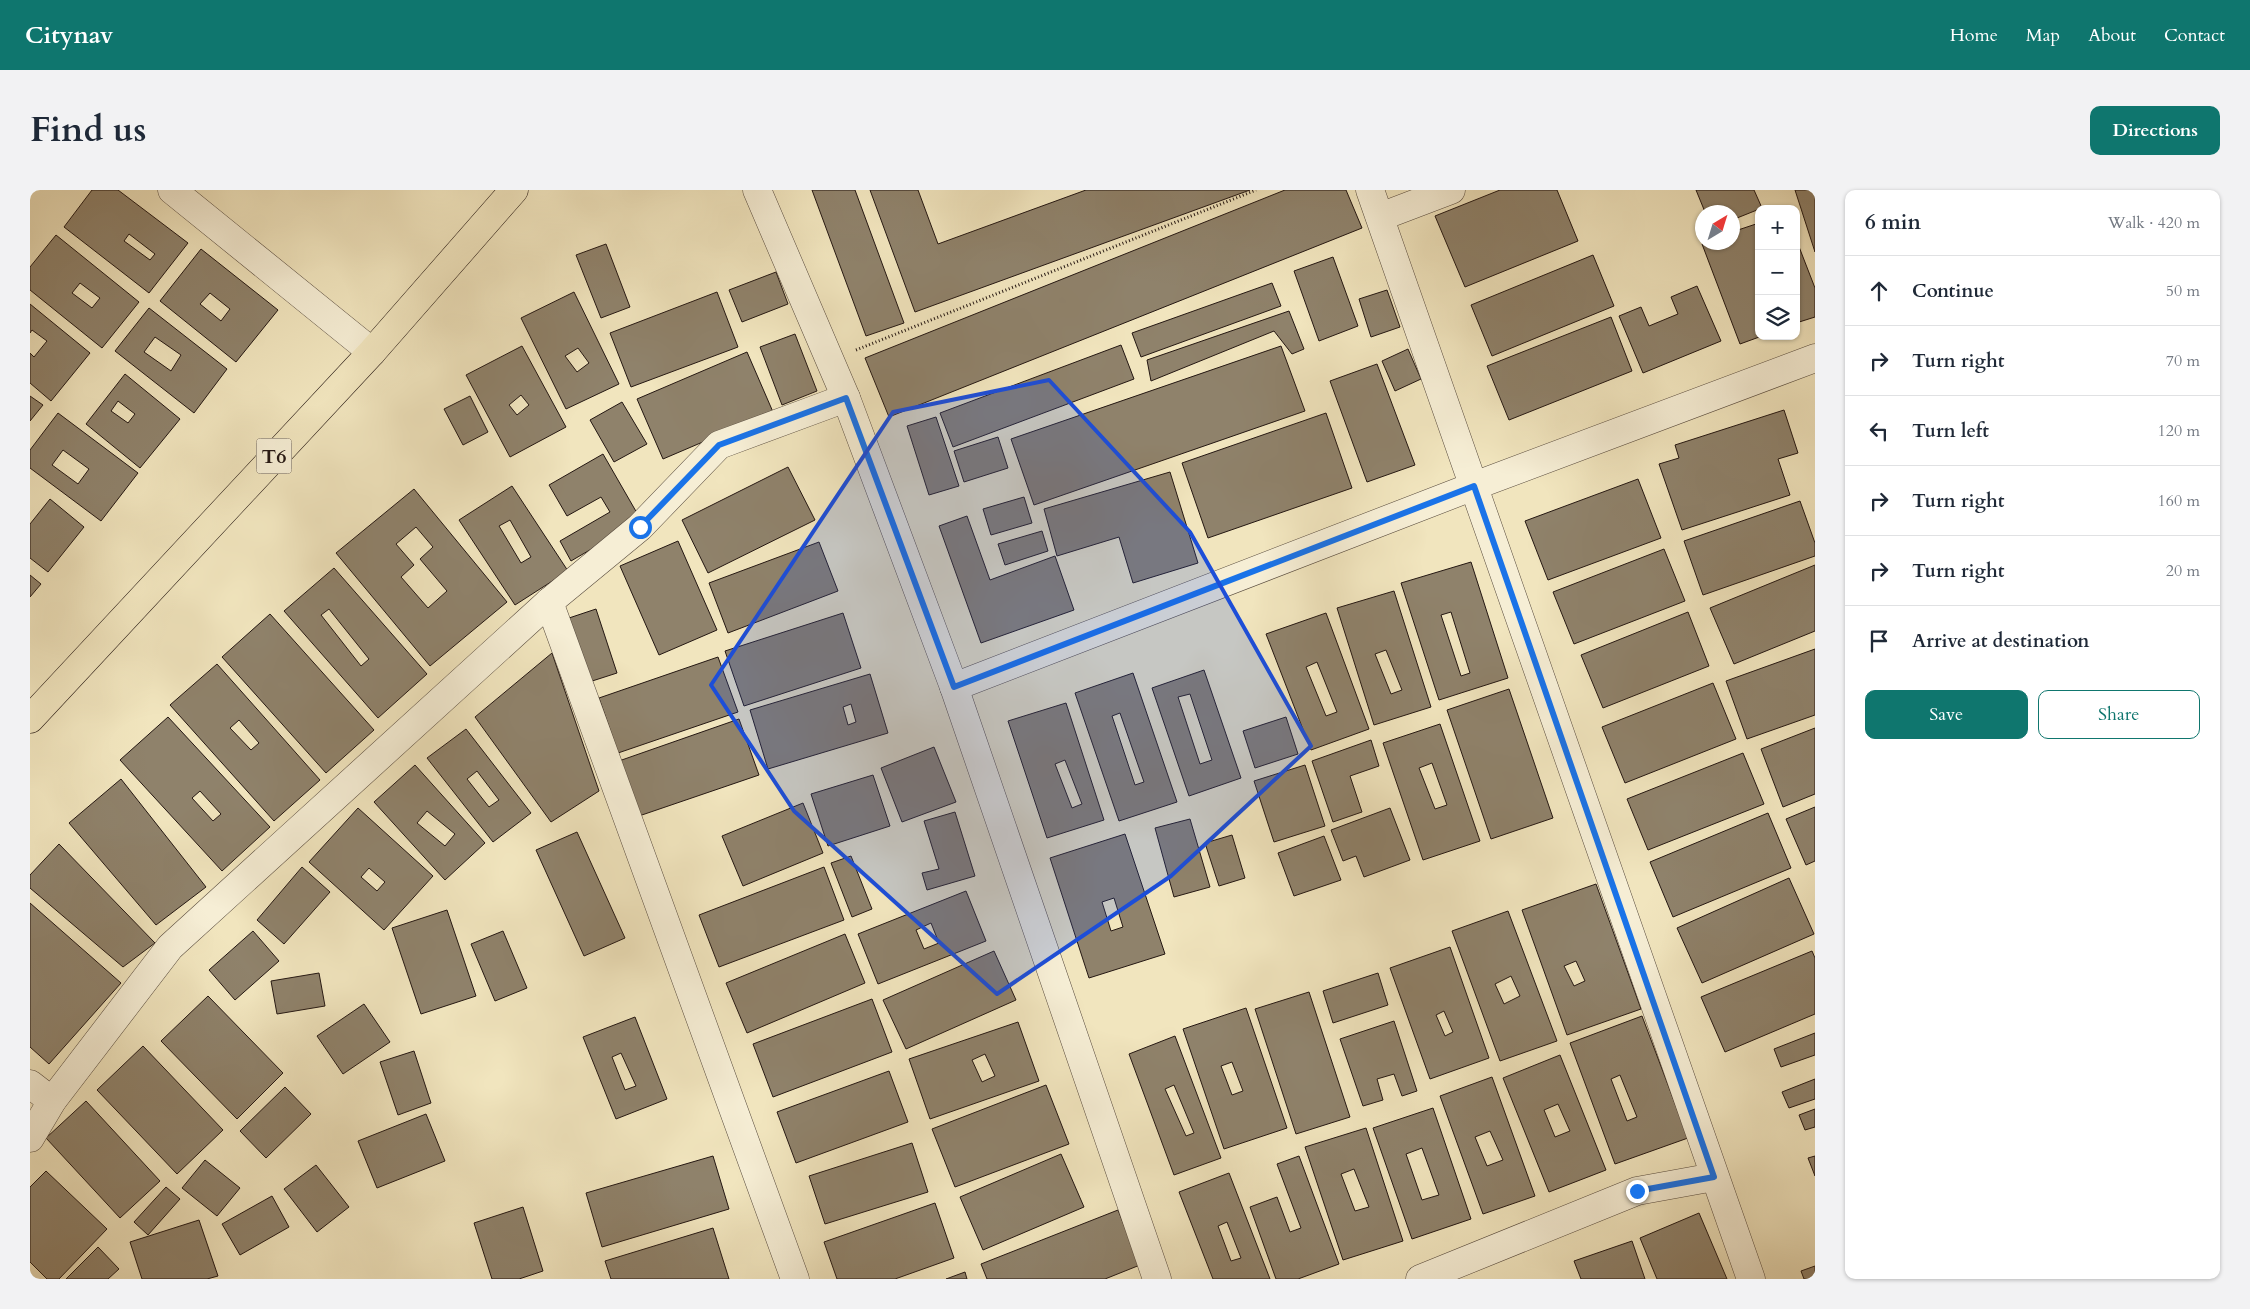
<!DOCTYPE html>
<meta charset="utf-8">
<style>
body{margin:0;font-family:Cardo,serif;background:#f2f2f3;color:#1f2937}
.controls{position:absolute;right:15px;top:15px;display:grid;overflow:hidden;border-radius:10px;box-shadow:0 1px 4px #0004}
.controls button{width:45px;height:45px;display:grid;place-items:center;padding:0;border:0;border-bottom:1px solid #e0e1e3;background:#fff;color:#1f2937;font:25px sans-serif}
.compass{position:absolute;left:1665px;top:15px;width:45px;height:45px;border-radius:50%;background:#fff;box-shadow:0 1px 4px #0004;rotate:38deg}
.stop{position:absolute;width:15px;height:15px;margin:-11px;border:4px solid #1a73e8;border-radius:50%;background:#fff}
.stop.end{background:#1a73e8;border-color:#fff;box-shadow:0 1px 5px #0008}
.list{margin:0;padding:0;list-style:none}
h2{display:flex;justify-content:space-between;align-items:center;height:65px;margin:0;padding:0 20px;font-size:21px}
h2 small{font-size:16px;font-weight:400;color:#747a83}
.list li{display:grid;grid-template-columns:32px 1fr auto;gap:15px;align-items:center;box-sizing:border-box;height:70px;padding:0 20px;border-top:1px solid #e0e1e3}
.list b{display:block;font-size:19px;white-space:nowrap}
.list em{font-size:16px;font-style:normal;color:#747a83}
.actions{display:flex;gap:10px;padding:15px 20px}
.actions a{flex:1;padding:11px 0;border:1px solid #0f766e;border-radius:10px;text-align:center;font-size:18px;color:#0f766e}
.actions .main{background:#0f766e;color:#fff}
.icon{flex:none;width:28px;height:28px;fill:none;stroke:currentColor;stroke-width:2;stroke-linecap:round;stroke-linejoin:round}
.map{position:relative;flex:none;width:1785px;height:1089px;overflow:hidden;border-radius:10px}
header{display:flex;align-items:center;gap:30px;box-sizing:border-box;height:70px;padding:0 25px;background:#0f766e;color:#fff}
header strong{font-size:24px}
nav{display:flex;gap:28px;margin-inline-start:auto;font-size:18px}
.intro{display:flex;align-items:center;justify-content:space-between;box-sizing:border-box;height:120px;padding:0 30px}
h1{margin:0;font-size:35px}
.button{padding:12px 22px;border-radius:10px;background:#0f766e;color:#fff;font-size:18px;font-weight:700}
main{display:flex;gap:30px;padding:0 30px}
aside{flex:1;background:#fff;border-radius:10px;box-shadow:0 1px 4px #0004}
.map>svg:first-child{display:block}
</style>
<header>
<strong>Citynav</strong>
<nav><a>Home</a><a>Map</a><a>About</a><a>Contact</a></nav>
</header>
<div class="intro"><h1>Find us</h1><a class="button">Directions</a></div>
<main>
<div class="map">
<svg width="1785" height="1089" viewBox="0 0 1785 1089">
<rect width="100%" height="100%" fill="#f1e5be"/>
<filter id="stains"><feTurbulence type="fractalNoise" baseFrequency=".004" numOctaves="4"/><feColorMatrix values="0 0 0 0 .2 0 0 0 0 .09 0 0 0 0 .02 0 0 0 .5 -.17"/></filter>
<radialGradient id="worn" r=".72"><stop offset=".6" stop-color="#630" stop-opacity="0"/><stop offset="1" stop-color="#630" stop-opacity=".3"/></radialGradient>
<g fill="#8f826b" stroke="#241712" fill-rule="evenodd">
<path d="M62 0H88L158 53 119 103 34 37ZM99 44 125 64 120 70 94 51Z"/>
<path d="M782 0H825L874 133 836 146Z"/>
<path d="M840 0H888L908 54 1056 0H1220L885 122Z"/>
<path d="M1255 0H1316L1332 38 859 227 835 168Z"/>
<path d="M1470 0H1527L1548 51 1435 97 1405 26Z"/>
<path d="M1666 0H1724L1732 18 1702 30V22H1675Z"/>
<path d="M1765 0H1785V62Z"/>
<path d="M1729 33V146H1732L1710 154 1672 54 1702 52V42Z"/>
<path d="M26 45 109 112 72 158 0 100V77ZM50 93 70 108 62 118 42 103Z"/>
<path d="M1766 49 1785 98V127L1766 133Z"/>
<path d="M576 54 600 117 571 128 546 65Z"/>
<path d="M171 59 248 120 206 172 130 111ZM180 103 200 119 191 131 170 114Z"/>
<path d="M1563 65 1584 116 1462 166 1441 115Z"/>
<path d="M1303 67 1328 136 1289 151 1264 81Z"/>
<path d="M746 82 758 114 712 132 699 100Z"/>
<path d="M1242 93 1251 116 1111 167 1102 143Z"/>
<path d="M1667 96 1691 151 1613 183 1589 126 1611 117 1619 136 1648 124 1641 107Z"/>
<path d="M1357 100 1370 137 1341 147 1329 109Z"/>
<path d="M544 102 589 194 536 219 491 128ZM548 158 559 173 547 182 535 166Z"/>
<path d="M687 102 708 157 601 197 580 143Z"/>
<path d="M0 114 60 163 21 211 0 193V163L4 167 17 151 2 140 0 143Z"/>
<path d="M119 118 197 179 164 223 85 161ZM125 147 151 165 141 181 114 162Z"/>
<path d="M1259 121 1274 159 1262 164 1244 141 1121 191 1117 170Z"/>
<path d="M1581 127 1602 181 1479 230 1457 176Z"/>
<path d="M765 144 787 201 752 215 730 157Z"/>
<path d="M1091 155 1104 189 923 257 910 223Z"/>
<path d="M492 156 536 237 480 267 436 185ZM491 205 499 215 487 225 479 215Z"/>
<path d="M1251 156 1275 221 1004 315 981 249Z"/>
<path d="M1378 159 1391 189 1365 201 1352 171Z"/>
<path d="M717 162 743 222 633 269 607 209Z"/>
<path d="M1347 174 1385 275 1337 292 1300 191Z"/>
<path d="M95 184 150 229 110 278 56 234ZM88 211 105 224 98 233 81 221Z"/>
<path d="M0 206 13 215 0 231Z"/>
<path d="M440 206 458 242 433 255 414 219Z"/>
<path d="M592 212 617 254 584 272 560 230Z"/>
<path d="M1754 220 1768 263 1748 269 1760 305 1652 340 1629 274 1649 268 1645 255Z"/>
<path d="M28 223 108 283 71 331 0 278V260ZM33 260 59 279 48 294 22 275Z"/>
<path d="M1296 223 1322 298 1178 348 1152 273Z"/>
<path d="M906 227 929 296 899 305 877 236Z"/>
<path d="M968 247 978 278 934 292 924 261Z"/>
<path d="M573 264 611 330 541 371 530 351 580 322 571 307 537 326 519 295Z"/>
<path d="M758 277 785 330 678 383 652 330Z"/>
<path d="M1140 282 1168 373 1103 393 1089 347 1027 366 1014 319Z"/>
<path d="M1608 289 1631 348 1518 390 1495 331Z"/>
<path d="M482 296 538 381 485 415 429 330ZM480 330 501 367 491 373 469 336Z"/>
<path d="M384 299 477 412 400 476 306 363ZM386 337 403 357 390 369 417 401 398 418 371 387 384 375 366 354Z"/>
<path d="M994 307 1002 333 961 345 953 319Z"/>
<path d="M20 309 54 337 18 382 0 368V334Z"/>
<path d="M1770 311 1785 353V366L1673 405 1654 351Z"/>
<path d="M937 326 960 390 1025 366 1044 420 951 453 909 336Z"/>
<path d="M1012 341 1018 361 975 375 968 354Z"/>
<path d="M648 351 687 440 629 465 590 376Z"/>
<path d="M789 352 808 401 698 443 679 393Z"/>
<path d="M1634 359 1655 411 1544 454 1523 402Z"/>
<path d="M1441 372 1478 488 1409 510 1371 393ZM1421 422 1440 483 1431 486 1411 425Z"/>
<path d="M1785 375V441L1704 474 1680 418Z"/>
<path d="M304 378 397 484 348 528 254 421ZM299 419 339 469 331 476 291 425Z"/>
<path d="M0 385 11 394 0 407Z"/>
<path d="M1364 401 1401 517 1344 535 1307 418ZM1356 460 1372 500 1361 504 1345 464Z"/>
<path d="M566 419 587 483 556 493 536 429Z"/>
<path d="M1658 422 1679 476 1573 518 1551 465Z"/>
<path d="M813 423 831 478 714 516 695 461Z"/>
<path d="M1296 423 1339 539 1281 560 1236 444ZM1287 472 1307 522 1296 526 1276 477Z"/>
<path d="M240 424 344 540 296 583 192 467Z"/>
<path d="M1785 459V525L1717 549 1696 491Z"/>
<path d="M522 463 569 601 521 632 445 527Z"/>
<path d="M688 467 708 522 588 563 569 508Z"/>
<path d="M187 474 290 590 244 631 140 515ZM209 530 229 553 221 560 200 538Z"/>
<path d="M1174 480 1211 588 1159 606 1122 498ZM1160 504 1182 570 1170 574 1148 507Z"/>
<path d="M1103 483 1147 612 1089 631 1045 503ZM1090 523 1114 592 1105 595 1082 526Z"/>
<path d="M840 484 858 543 738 579 720 520ZM821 514 826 532 818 535 813 517Z"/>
<path d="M1683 493 1706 549 1595 593 1572 537Z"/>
<path d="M1479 499 1523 628 1461 649 1417 520Z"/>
<path d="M1036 513 1074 630 1017 648 978 531ZM1035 570 1052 614 1042 618 1025 574Z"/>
<path d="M138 527 240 637 192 681 90 570ZM170 601 191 624 183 631 162 608Z"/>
<path d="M1256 527 1268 564 1225 578 1213 541Z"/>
<path d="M709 529 729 585 606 627 586 572Z"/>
<path d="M1410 534 1450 651 1393 670 1353 553ZM1402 573 1417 615 1405 619 1389 578Z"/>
<path d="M1785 538V604L1753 617 1731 559Z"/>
<path d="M436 539 501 623 463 652 397 568ZM447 581 469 610 459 617 437 589Z"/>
<path d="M1341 550 1349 576 1320 586 1332 622 1303 632 1282 571Z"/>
<path d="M904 557 926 612 872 632 851 578Z"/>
<path d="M1713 563 1734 614 1618 660 1597 609Z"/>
<path d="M385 575 455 653 415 690 344 612ZM397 621 425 644 415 656 387 633Z"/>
<path d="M1275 575 1295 636 1244 652 1224 591Z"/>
<path d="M843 585 860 636 798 656 781 604Z"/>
<path d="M91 589 176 697 126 735 39 633Z"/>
<path d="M773 613 793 663 713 696 692 646Z"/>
<path d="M1785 617V671L1776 675 1756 629Z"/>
<path d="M328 618 403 686 354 740 279 672ZM339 678 355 692 347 701 331 687Z"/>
<path d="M1360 618 1380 670 1334 687 1326 666 1313 671 1301 640Z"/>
<path d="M925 622 945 686 897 700 892 683 909 679 894 631Z"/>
<path d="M1738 623 1761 678 1643 727 1620 672Z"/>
<path d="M1160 629 1180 697 1144 707 1125 638Z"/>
<path d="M547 642 595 748 554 766 506 660Z"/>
<path d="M1095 644 1135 764 1059 788 1020 668ZM1084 708 1093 737 1081 741 1072 712Z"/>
<path d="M1202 645 1215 688 1189 696 1175 653Z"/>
<path d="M1294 646 1311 690 1264 706 1248 663Z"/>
<path d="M29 654 125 753 93 777 0 698V685Z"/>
<path d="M821 666 842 719 822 727 801 673Z"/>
<path d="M272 677 300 702 254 754 227 730Z"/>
<path d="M794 677 814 730 689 777 669 725Z"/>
<path d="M1759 688 1784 744 1672 793 1647 738Z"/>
<path d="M1566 694 1611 819 1537 845 1492 720ZM1546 771 1555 791 1544 796 1534 776Z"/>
<path d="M936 701 956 751 848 794 828 744ZM901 733 909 753 894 759 886 740Z"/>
<path d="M0 713 91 793 19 874 0 857Z"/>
<path d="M417 720 446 806 391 824 362 738Z"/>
<path d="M1478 721 1527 851 1470 871 1422 741ZM1481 786 1490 806 1474 814 1465 794Z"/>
<path d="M223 741 249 771 205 810 179 780Z"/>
<path d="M473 741 497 798 465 811 441 754Z"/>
<path d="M815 744 835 793 717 843 696 793Z"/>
<path d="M1420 757 1459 868 1400 889 1360 778ZM1414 821 1423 842 1415 846 1406 825Z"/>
<path d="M964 761 986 810 876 859 853 810Z"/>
<path d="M1782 761 1785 768V824L1695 862 1671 807Z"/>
<path d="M289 783 295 816 247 824 241 791Z"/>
<path d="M1348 783 1358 815 1303 833 1293 801Z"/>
<path d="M1279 802 1320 927 1266 944 1225 819Z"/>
<path d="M178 806 253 883 207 929 131 851Z"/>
<path d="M842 809 862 862 743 907 723 854Z"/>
<path d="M334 814 360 852 313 884 287 846Z"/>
<path d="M1216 818 1257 938 1194 959 1153 839ZM1202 872 1213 901 1202 905 1191 876Z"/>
<path d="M1612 826 1658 948 1585 974 1540 853ZM1590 885 1607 927 1597 931 1581 889Z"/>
<path d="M605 827 637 909 586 929 553 847ZM591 863 606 896 595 900 582 867Z"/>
<path d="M1364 831 1387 901 1372 906 1364 884 1347 889 1353 910 1333 916 1310 849Z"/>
<path d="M988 832 1009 891 900 929 879 869ZM955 864 965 886 952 892 942 870Z"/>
<path d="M1785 843V865L1751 877 1744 859Z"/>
<path d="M1145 846 1191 968 1144 985 1099 864ZM1144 895 1164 943 1156 946 1135 899Z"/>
<path d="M113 856 193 940 147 984 67 900Z"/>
<path d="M384 861 401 913 368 925 350 872Z"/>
<path d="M1530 865 1576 980 1519 1002 1473 888ZM1528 914 1540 941 1525 947 1514 920Z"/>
<path d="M859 881 878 932 766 973 747 922Z"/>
<path d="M1462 887 1505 1006 1453 1024 1410 906ZM1460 941 1473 970 1457 976 1445 947Z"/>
<path d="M1785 889V909L1759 918 1752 902Z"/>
<path d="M1016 895 1039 954 925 997 902 939Z"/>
<path d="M255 897 281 924 236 968 210 941Z"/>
<path d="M56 911 130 991 90 1028 16 948Z"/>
<path d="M1403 918 1441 1029 1382 1049 1343 938ZM1392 958 1409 1005 1392 1010 1376 964Z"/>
<path d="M1785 919V937L1775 940 1769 925Z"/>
<path d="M396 924 415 971 347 998 328 951Z"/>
<path d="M1336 938 1373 1051 1313 1070 1275 957ZM1324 979 1339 1017 1325 1021 1311 984Z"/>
<path d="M882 953 898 1002 795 1034 779 986Z"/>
<path d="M1031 964 1054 1017 953 1060 930 1007Z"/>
<path d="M683 966 699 1019 572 1057 556 1003Z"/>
<path d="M1269 966 1309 1074 1268 1089H1246L1220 1017 1247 1007 1260 1042 1271 1038 1247 974Z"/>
<path d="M1785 966V986L1778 968Z"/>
<path d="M175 970 210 998 187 1026 152 998Z"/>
<path d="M286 975 319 1017 287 1042 254 999Z"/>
<path d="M16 981 77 1039 29 1089H17L0 1072V997Z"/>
<path d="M1199 983 1240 1089H1183L1149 1002ZM1197 1032 1211 1068 1201 1071 1188 1036Z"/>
<path d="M136 997 150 1009 118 1045 104 1032Z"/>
<path d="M242 1006 259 1037 210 1065 192 1034Z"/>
<path d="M905 1013 924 1068 865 1089H807L794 1052Z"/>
<path d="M493 1017 513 1081 489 1089H462L444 1033Z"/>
<path d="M1088 1020 1110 1075 1075 1089H957L951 1074Z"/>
<path d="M1669 1023 1697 1089H1627L1610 1048Z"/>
<path d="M169 1030 188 1086 177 1089H112L100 1052Z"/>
<path d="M683 1038 699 1089H581L575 1071Z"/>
<path d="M1602 1051 1615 1089H1551L1544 1071Z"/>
<path d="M68 1057 89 1079 78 1089H36Z"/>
<path d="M1785 1076V1089H1774L1771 1081Z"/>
<path d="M935 1082 937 1089H916Z"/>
</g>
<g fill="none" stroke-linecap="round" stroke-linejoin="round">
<g stroke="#574a3d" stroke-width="29">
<g id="street">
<path d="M142 0 342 162"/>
<path d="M727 0 816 208 924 497 1127 1089"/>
<path d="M1340 0 1721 1089"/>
<path d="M1350 27 1421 0"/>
<path d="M519 412 765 1089"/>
<path d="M924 497 1444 296 1785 168"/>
<path d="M0 894 22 911"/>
<path d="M0 948 22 911 140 757 519 412 610 337 689 255 816 208"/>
<path d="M1390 1089 1607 1001 1684 987"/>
</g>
</g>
<g stroke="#241712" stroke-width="29">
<path id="highway" d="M0 529 342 162 484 0"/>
</g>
<path stroke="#241712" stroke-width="3" stroke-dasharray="1 2.5" stroke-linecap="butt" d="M826 160 1226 0"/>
<use href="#street" stroke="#f6eed5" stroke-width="28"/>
<use href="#highway" stroke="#f1e5be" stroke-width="28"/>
</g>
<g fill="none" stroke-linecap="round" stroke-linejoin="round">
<path stroke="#1a73e8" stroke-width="6" d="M610 337 689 255 816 208 924 497 1444 296 1684 987 1607 1001"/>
</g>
<path fill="#1d4ed8" fill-opacity="0.2" stroke="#1d4ed8" stroke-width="4" stroke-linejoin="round" d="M1019 190 1160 342 1281 556 1141 686 967 804 764 621 681 495 863 222Z"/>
<g text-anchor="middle" stroke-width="5" stroke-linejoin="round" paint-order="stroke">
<rect fill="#f6eed5" stroke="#63584c" stroke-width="1" x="226.5" y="248.5" width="35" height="35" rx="4"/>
<g font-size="20" font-weight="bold" fill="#241712">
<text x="244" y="273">T6</text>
</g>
</g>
<rect width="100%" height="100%" filter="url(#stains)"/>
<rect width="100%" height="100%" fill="url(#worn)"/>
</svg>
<div class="controls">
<button>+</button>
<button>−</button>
<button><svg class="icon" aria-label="layers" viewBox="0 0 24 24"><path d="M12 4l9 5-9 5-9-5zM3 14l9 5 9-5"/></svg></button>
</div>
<svg class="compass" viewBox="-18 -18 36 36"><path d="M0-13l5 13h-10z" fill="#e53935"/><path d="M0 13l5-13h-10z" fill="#747a83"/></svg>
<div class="stop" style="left:610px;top:337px"></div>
<div class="stop end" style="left:1607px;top:1001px"></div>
</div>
<aside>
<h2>6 min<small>Walk · 420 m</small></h2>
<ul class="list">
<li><svg class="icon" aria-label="ahead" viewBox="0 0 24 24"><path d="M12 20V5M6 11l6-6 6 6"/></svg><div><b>Continue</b></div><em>50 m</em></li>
<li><svg class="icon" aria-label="right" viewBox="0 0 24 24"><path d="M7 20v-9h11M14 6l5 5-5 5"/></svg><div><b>Turn right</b></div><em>70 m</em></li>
<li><svg class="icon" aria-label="left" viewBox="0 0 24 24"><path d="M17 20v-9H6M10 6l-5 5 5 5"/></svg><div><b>Turn left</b></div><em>120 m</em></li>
<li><svg class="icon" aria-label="right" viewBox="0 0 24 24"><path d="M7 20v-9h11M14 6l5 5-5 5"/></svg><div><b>Turn right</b></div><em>160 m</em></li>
<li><svg class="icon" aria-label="right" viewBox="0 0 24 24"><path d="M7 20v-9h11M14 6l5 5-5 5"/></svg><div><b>Turn right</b></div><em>20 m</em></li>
<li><svg class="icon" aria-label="arrive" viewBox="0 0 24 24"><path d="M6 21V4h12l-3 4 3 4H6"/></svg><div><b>Arrive at destination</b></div></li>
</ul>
<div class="actions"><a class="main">Save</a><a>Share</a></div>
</aside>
</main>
